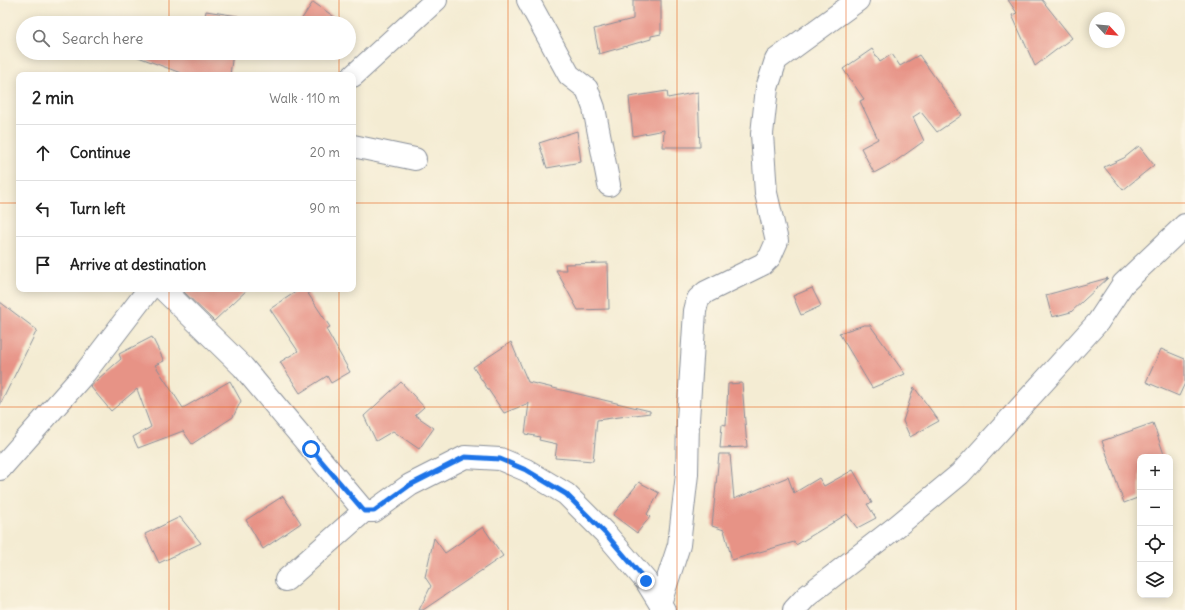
<!DOCTYPE html>
<meta charset="utf-8">
<style>
body{margin:0;font-family:Delius,sans-serif;background:#f2f2f2;color:#222}
.controls{position:absolute;right:12px;bottom:12px;display:grid;overflow:hidden;border-radius:8px;box-shadow:0 2px 10px #0003}
.controls button{width:36px;height:36px;display:grid;place-items:center;padding:0;border:0;border-bottom:1px solid #e0e0e0;background:#fff;color:#222;font:20px sans-serif}
.compass{position:absolute;left:1089px;top:12px;width:36px;height:36px;border-radius:50%;background:#fff;box-shadow:0 2px 10px #0003;rotate:116deg}
.stop{position:absolute;width:12px;height:12px;margin:-9px;border:3px solid #1a73e8;border-radius:50%;background:#fff}
.stop.end{background:#1a73e8;border-color:#fff;box-shadow:0 1px 4px #0008}
.list{margin:0;padding:0;list-style:none}
h2{display:flex;justify-content:space-between;align-items:center;height:52px;margin:0;padding:0 16px;font-size:17px}
h2 small{font-size:13px;font-weight:400;color:#767676}
.list li{display:grid;grid-template-columns:26px 1fr auto;gap:12px;align-items:center;box-sizing:border-box;height:56px;padding:0 16px;border-top:1px solid #e0e0e0}
.list b{display:block;font-size:15px;white-space:nowrap}
.list em{font-size:13px;font-style:normal;color:#767676}
.icon{flex:none;width:22px;height:22px;fill:none;stroke:currentColor;stroke-width:2;stroke-linecap:round;stroke-linejoin:round}
.map{position:relative;flex:none;width:1185px;height:610px;overflow:hidden}
.search{position:absolute;background:#fff;box-shadow:0 2px 10px #0003;left:16px;top:16px;width:340px;height:44px;display:flex;align-items:center;gap:10px;box-sizing:border-box;padding:0 14px;border-radius:22px;color:#767676;font-size:15px}
.panel{position:absolute;background:#fff;box-shadow:0 2px 10px #0003;left:16px;top:72px;width:340px;height:220px;border-radius:8px}
.map>svg:first-child{display:block}
</style>
<div class="map">
<svg width="1185" height="610" viewBox="0 0 1185 610">
<rect width="100%" height="100%" fill="#fcf5e5"/>
<filter id="ink" filterUnits="userSpaceOnUse"><feTurbulence type="fractalNoise" baseFrequency=".025" numOctaves="2"/><feDisplacementMap in="SourceGraphic" scale="8" xChannelSelector="R" yChannelSelector="G"/><feConvolveMatrix kernelMatrix="1 2 1 2 8 2 1 2 1" color-interpolation-filters="sRGB"/></filter>
<filter id="wash" filterUnits="userSpaceOnUse"><feTurbulence type="fractalNoise" baseFrequency=".012" numOctaves="4" result="noise"/><feDisplacementMap in="SourceGraphic" scale="16" xChannelSelector="R" yChannelSelector="G"/><feGaussianBlur stdDeviation="0.9" result="paint"/><feColorMatrix in="noise" values="0 0 0 0 0 0 0 0 0 0 0 0 0 0 0 0 0 1.4 0 .05"/><feComposite in="paint" operator="in"/></filter>
<g filter="url(#wash)">
<rect width="100%" height="100%" fill="#f4ecd3"/>
<g id="blocks">
<g fill="#e79386">
<path d="M633 0H661V34L651 36V39L599 54 594 29 633 19Z"/>
<path d="M1008 0H1042L1072 38 1035 66 1012 15 1017 13Z"/>
<path d="M313 2 343 23H299Z"/>
<path d="M206 11 238 16 237 23H204Z"/>
<path d="M872 49 880 62 892 54 900 66 919 55 962 115 937 132 921 112 913 117 924 141 896 161 874 173 861 148 878 139 860 101 864 99 843 69Z"/>
<path d="M133 53H233L230 75H186L133 55Z"/>
<path d="M667 91 668 98 698 92 700 147H663L664 130 633 136 629 97Z"/>
<path d="M577 131 581 162 547 168 539 143Z"/>
<path d="M1139 146 1154 165 1123 190 1104 167 1124 158Z"/>
<path d="M608 263 609 309 578 310 556 270H566L565 264Z"/>
<path d="M1108 278 1071 312 1052 317 1046 295Z"/>
<path d="M812 288 821 306 801 315 793 296Z"/>
<path d="M181 289H248L214 321Z"/>
<path d="M300 289H305L330 327 326 329 350 372 331 383 327 376 300 393 280 362 298 351 270 309Z"/>
<path d="M0 302 37 330 0 405Z"/>
<path d="M864 325H870L905 374 872 388 839 333Z"/>
<path d="M152 337 164 361 155 365 183 408 230 381 241 401 233 417 192 444 183 431 138 448 133 437 151 427 137 389 111 411 90 386 121 359 119 354Z"/>
<path d="M511 342 528 382 650 411V413L597 420 593 461 555 458 557 444 539 440 540 437 525 434 529 403 504 413 473 367Z"/>
<path d="M1161 349 1185 359V383L1179 396 1146 382Z"/>
<path d="M401 382 424 407 415 415 434 428 419 449 393 431 376 441 364 416Z"/>
<path d="M742 383 747 447 720 448 722 424 726 425 728 384Z"/>
<path d="M914 387 939 421 910 437 903 421Z"/>
<path d="M1153 423 1165 457H1140V497L1124 503 1102 441Z"/>
<path d="M719 454H730L734 499 788 477 794 493 819 478 824 486 853 470 872 503 867 504 876 518 857 528 847 514 796 545 794 542 732 560 724 530 712 526Z"/>
<path d="M639 482 659 493 647 514 650 517 637 533 613 515Z"/>
<path d="M283 496 301 523 263 549 246 520Z"/>
<path d="M180 517 201 543 159 563 145 534Z"/>
<path d="M483 527 503 556 423 610H419L431 586 425 577 434 538 445 553Z"/>
</g>
</g>
</g>
<g filter="url(#ink)">
<use href="#blocks" fill-opacity="0" stroke="#888e98" stroke-width="1"/>
<g fill="none" stroke-linecap="round" stroke-linejoin="round">
<g stroke="#888e98" stroke-width="24">
<g id="minor">
<path d="M528 0 569 75 587 89 594 108 609 185"/>
<path d="M353 76 436 0"/>
<path d="M353 146 415 159"/>
<path d="M163 289 243 367 364 511 286 580"/>
<path d="M0 469 84 374 149 289"/>
<path d="M364 511H374L410 485 465 457 500 459 526 470 566 494 605 533 646 581 664 610"/>
<path d="M660 603 679 545 687 474 688 420 695 311 698 299 706 292 763 264 770 257 777 241 766 193 762 134 767 88 776 60 858 0"/>
<path d="M794 610 807 596 896 527 960 474 1098 322 1123 284 1185 225"/>
</g>
</g>
<use href="#minor" stroke="#fff" stroke-width="22"/>
</g>
</g>
<g fill="none" stroke-linecap="round" stroke-linejoin="round" filter="url(#ink)">
<path stroke="#1a73e8" stroke-width="5" d="M311 449 364 511H374L410 485 465 457 500 459 526 470 566 494 605 533 646 581"/>
</g>
<path fill="none" stroke="#e8590c" stroke-width="1" stroke-opacity="0.55" d="M169 0V23M339 0V23M508 0V610M677 0V610M846 0V610M1016 0V610M169 53V75M339 53V75M0 203H19M353 203H1185M169 289V610M339 289V610M0 407H1185"/>
</svg>
<div class="controls">
<button>+</button>
<button>−</button>
<button><svg class="icon" aria-label="locate" viewBox="0 0 24 24"><circle cx="12" cy="12" r="6"/><path d="M12 2v4M12 18v4M2 12h4M18 12h4"/></svg></button>
<button><svg class="icon" aria-label="layers" viewBox="0 0 24 24"><path d="M12 4l9 5-9 5-9-5zM3 14l9 5 9-5"/></svg></button>
</div>
<svg class="compass" viewBox="-18 -18 36 36"><path d="M0-13l5 13h-10z" fill="#e53935"/><path d="M0 13l5-13h-10z" fill="#767676"/></svg>
<div class="stop" style="left:311px;top:449px"></div>
<div class="stop end" style="left:646px;top:581px"></div>
<div class="search"><svg class="icon" aria-label="search" viewBox="0 0 24 24"><circle cx="10" cy="10" r="6"/><path d="M15 15l6 6"/></svg>Search here</div>
<section class="panel">
<h2>2 min<small>Walk · 110 m</small></h2>
<ul class="list">
<li><svg class="icon" aria-label="ahead" viewBox="0 0 24 24"><path d="M12 20V5M6 11l6-6 6 6"/></svg><div><b>Continue</b></div><em>20 m</em></li>
<li><svg class="icon" aria-label="left" viewBox="0 0 24 24"><path d="M17 20v-9H6M10 6l-5 5 5 5"/></svg><div><b>Turn left</b></div><em>90 m</em></li>
<li><svg class="icon" aria-label="arrive" viewBox="0 0 24 24"><path d="M6 21V4h12l-3 4 3 4H6"/></svg><div><b>Arrive at destination</b></div></li>
</ul>
</section>
</div>
